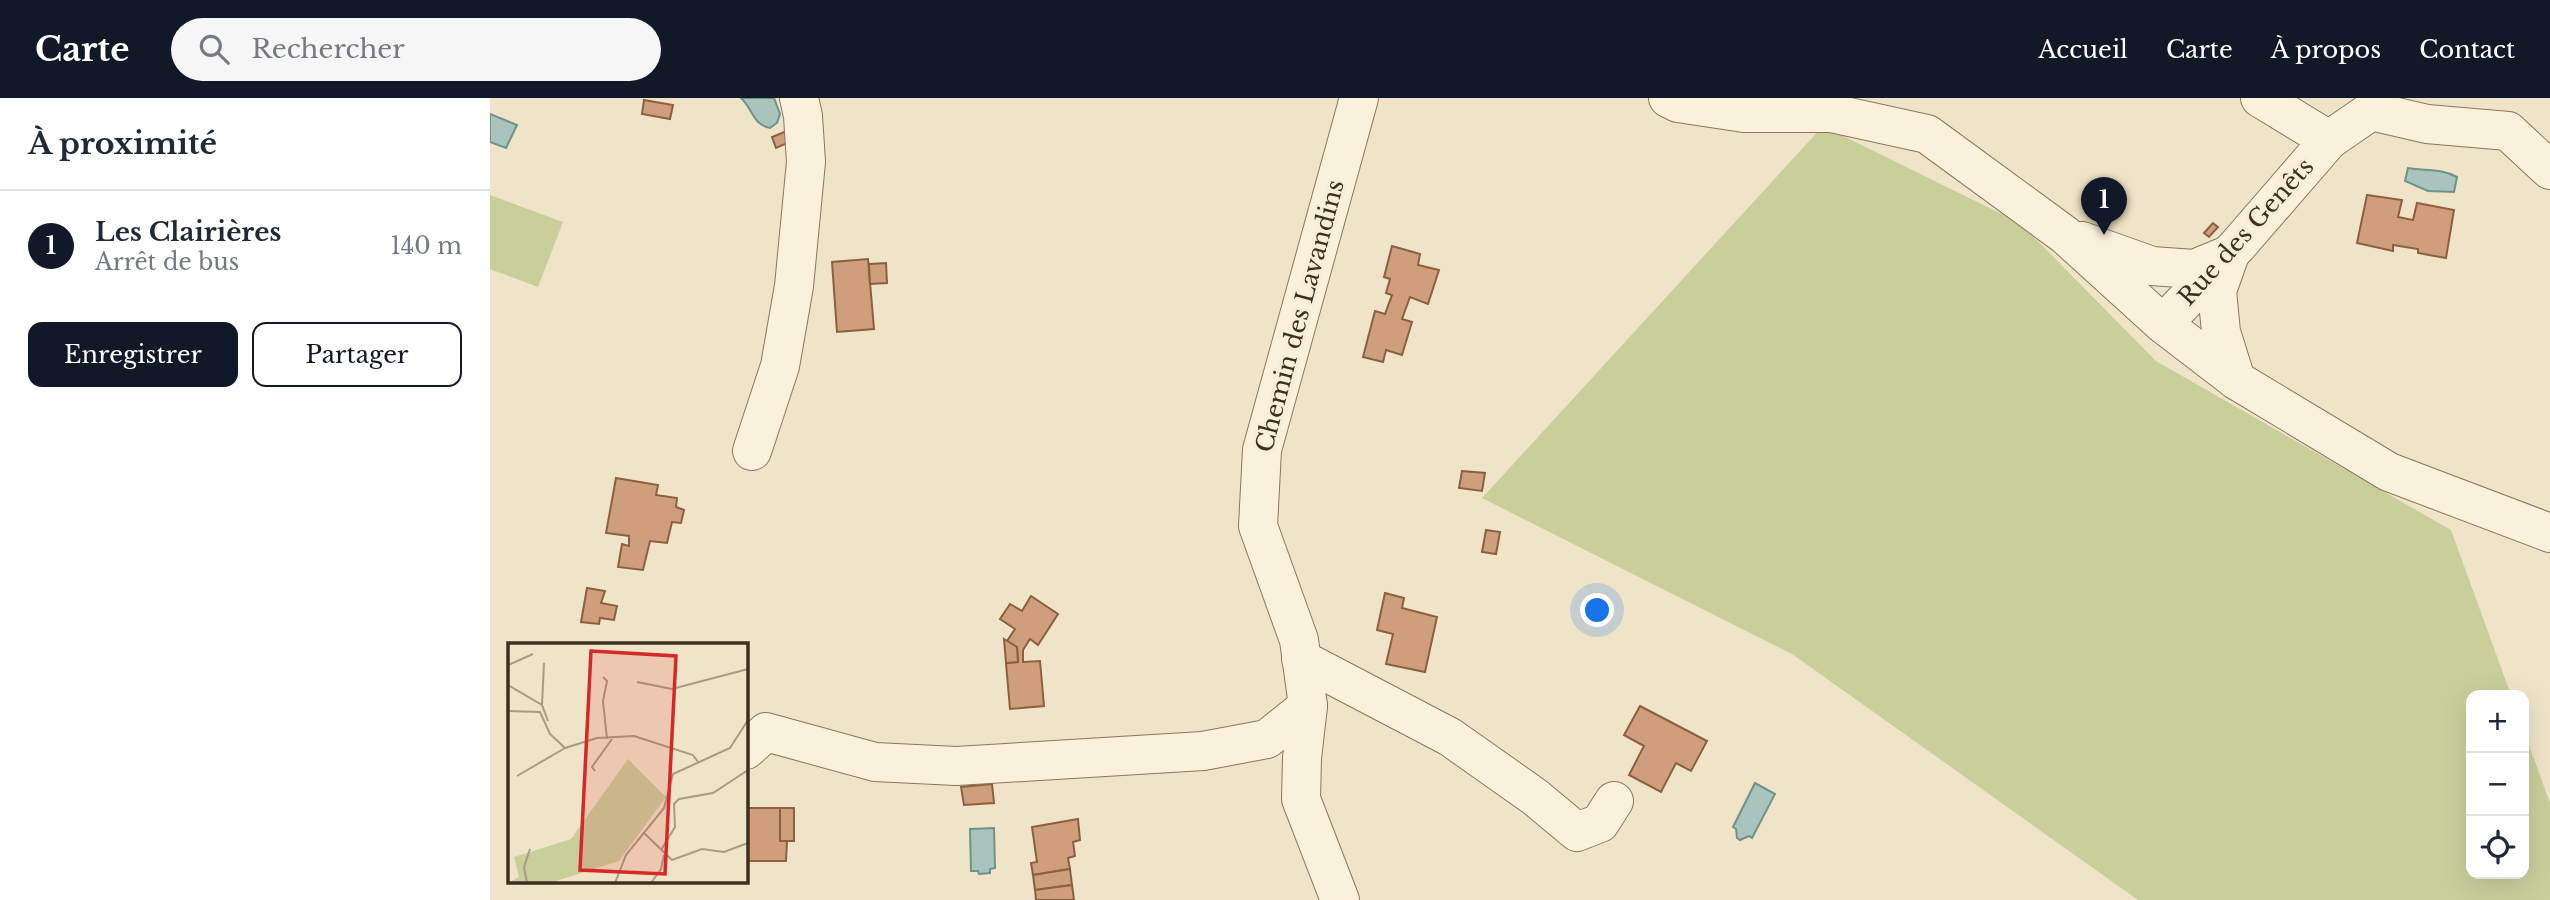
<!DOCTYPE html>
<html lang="fr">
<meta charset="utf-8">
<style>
body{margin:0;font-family:"Libre Baskerville",serif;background:#f6f6f7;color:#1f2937}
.controls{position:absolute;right:21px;bottom:21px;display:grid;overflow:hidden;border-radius:14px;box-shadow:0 7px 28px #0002}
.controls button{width:63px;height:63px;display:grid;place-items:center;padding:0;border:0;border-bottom:2px solid #e0e1e3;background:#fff;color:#1f2937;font:35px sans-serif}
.you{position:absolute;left:1108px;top:513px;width:24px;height:24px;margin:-18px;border:5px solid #fff;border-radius:50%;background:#1a73e8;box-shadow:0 0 0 10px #1a73e833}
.badge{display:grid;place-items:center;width:46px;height:46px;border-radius:50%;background:#111827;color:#fff;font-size:23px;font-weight:700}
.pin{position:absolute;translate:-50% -58px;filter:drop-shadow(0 2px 4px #0008)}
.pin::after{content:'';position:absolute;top:37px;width:24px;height:21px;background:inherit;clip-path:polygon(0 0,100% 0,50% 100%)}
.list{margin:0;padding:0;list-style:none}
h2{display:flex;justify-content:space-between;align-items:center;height:91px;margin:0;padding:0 28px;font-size:30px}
h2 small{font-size:23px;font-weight:400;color:#747a83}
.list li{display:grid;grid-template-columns:46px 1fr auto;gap:21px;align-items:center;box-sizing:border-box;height:112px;padding:0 28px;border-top:2px solid #e0e1e3}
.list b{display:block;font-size:26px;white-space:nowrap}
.list p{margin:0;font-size:23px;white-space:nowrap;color:#747a83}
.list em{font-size:23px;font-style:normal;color:#747a83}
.actions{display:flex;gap:14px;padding:21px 28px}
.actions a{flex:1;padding:16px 0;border:2px solid #111827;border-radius:14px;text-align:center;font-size:24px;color:#111827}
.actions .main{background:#111827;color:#fff}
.icon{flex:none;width:38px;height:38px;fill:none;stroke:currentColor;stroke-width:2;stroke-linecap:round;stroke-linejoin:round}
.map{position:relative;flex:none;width:2060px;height:802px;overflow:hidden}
header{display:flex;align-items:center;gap:42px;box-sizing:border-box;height:98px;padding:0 35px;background:#111827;color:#fff}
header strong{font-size:33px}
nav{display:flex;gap:38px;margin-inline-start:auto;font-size:24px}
.search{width:490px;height:63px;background:#f6f6f7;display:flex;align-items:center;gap:18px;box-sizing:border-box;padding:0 24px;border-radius:38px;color:#747a83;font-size:26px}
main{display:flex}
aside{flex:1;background:#fff}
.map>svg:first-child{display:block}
</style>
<header>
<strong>Carte</strong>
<div class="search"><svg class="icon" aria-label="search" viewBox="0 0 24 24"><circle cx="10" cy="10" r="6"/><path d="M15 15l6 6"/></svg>Rechercher</div>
<nav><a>Accueil</a><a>Carte</a><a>À propos</a><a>Contact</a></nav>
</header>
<main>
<aside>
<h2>À proximité<small></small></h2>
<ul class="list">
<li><span class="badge">1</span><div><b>Les Clairières</b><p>Arrêt de bus</p></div><em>140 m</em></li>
</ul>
<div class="actions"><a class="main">Enregistrer</a><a>Partager</a></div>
</aside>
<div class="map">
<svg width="2060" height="802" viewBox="0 0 2060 802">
<rect width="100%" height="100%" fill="#f0e4c8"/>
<g fill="#c9cf9b">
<path d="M1333 28 1530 125 1666 263 1961 432 2021 597H1981V776H2034V633L2060 705V802H1648L1302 556 992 400Z"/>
<path d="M0 97 73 124 48 189 0 171Z"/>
</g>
<g fill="#a9c4bc" stroke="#6f938a" stroke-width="2">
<path d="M251 0H284L290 16 287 25 280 30C262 26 263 11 251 0Z"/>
<path d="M0 16 27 27 16 50 0 44Z"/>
<path d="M1918 70C1935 73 1950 70 1967 79L1964 94 1938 93 1915 83Z"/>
<path d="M1265 685 1285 696 1262 740 1259 738 1250 742 1247 740 1246 731 1243 729Z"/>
<path d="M504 730 505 770 500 771V775L489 776 488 773H481L480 731Z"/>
</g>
<g fill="#cf9f7d" stroke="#8d5f41" stroke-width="2">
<path d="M154 2 183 7 180 21 152 16Z"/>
<path d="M306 29 309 40 286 50 282 39Z"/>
<path d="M1877 97 1912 102 1908 119 1923 122 1927 105 1964 112 1956 160 1928 155V151L1903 147V153L1867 145Z"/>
<path d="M1723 125 1728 129 1719 139 1714 135Z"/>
<path d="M902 148 930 156 928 167 949 172 938 206 920 199 912 221 922 224 912 257 896 252 893 264 873 259 885 213 895 216 902 197 896 195 900 181 894 179Z"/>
<path d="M378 161 384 231 347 234 342 164Z"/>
<path d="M396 165 397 185 380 186 379 166Z"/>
<path d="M972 373 995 375 992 393 969 390Z"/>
<path d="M126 380 168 387 166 397 187 400 186 409 194 412 191 425 182 424 177 445 160 443 153 472 128 469 132 446 139 448V438L116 435Z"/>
<path d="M996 432 1010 434 1006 456 992 454Z"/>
<path d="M97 490 115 493 111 505 127 508 124 522 110 520 109 526 91 524Z"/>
<path d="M895 495 914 500 912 510 947 519 935 574 896 566 903 536 887 532Z"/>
<path d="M541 498 568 516 548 547 540 541 533 552V564L550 563 554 608 520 611 516 565 528 564 527 549 517 543 525 531 510 521 520 506 532 513Z"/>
<path d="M514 541 527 549 528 564 516 565Z"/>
<path d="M1150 608 1217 643 1201 673 1186 665 1171 694 1139 677 1154 648 1134 637Z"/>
<path d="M502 686 504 705 474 707 471 689Z"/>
<path d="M256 710H290V743H297L296 763H256Z"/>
<rect x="290" y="710" width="14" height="33"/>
<path d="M588 721 590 742 583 744 585 758 578 760 580 771 543 777 541 765 547 764 542 729Z"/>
<path d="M580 771 582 787 545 792 543 777Z"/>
<path d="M582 787 584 802H546L545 792Z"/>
</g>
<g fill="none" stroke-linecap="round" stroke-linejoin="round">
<g stroke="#8d765c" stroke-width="40">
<g id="minor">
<path d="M1178 0 1188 5 1254 15H1341L1437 36 1575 137 1673 226 1746 282 1899 374 2060 435"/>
<path d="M1770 0 1839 42"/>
<path d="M1881 13 1937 26 2018 33 2060 72"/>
<path d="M1592 143 1662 168 1704 171 1738 157"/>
<path d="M1739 159 1727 193 1731 234 1746 282"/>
<path d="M1673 226 1748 147 1839 42 1881 13 1887 0"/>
<path d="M262 353 290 268 304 188 316 64 313 18 309 0"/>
<path d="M811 561 960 639 1045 699 1087 734 1110 725 1124 703"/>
<path d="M256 652 276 634 385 664 466 668 713 653 777 641 818 608"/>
<path d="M850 802 811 701 812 660 818 608 809 542 768 428 772 352 869 0"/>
</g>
</g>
<use href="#minor" stroke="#faf1dc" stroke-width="38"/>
</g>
<g text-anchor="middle" stroke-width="7" stroke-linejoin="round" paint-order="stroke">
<g font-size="24" fill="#3d2e20" stroke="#f7eed8">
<text transform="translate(1756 134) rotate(-48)" y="8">Rue des Genêts</text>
<text transform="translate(810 218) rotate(-75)" y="8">Chemin des Lavandins</text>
</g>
</g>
<g transform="translate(18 545)">
<rect width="240" height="240" fill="#f0e4c8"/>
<path d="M120 116 158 154 111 218 42 240H0L11 234 6 214 63 196Z" fill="#c9cf9b"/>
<path fill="none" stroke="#a89b85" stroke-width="2" d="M0 22 25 11M95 34 99 38 95 58 99 96M129 39 164 46 240 26M0 42 34 62 40 78M34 62 36 20M0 68 32 69 42 91 57 105 89 95 126 93 185 112 190 119M87 128 84 124 104 96M9 133 57 105M135 189 164 217 194 206 216 209 240 200M153 207 167 184 166 161 171 156 205 150 240 127M19 240 16 224 22 206M107 240 118 212 156 165 165 131 222 105 240 77M143 240 153 226 156 212"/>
<path fill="#d62828" fill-opacity="0.15" stroke="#d62828" stroke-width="3.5" d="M83 8 168 13 157 231 72 227Z"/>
<rect width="240" height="240" fill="none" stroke="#3d2e20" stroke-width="3.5"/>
</g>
</svg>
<div class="controls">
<button>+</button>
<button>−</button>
<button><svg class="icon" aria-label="locate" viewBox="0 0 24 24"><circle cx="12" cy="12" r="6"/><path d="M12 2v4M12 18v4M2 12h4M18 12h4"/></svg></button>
</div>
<div class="you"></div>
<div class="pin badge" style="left:1614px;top:137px">1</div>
</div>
</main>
